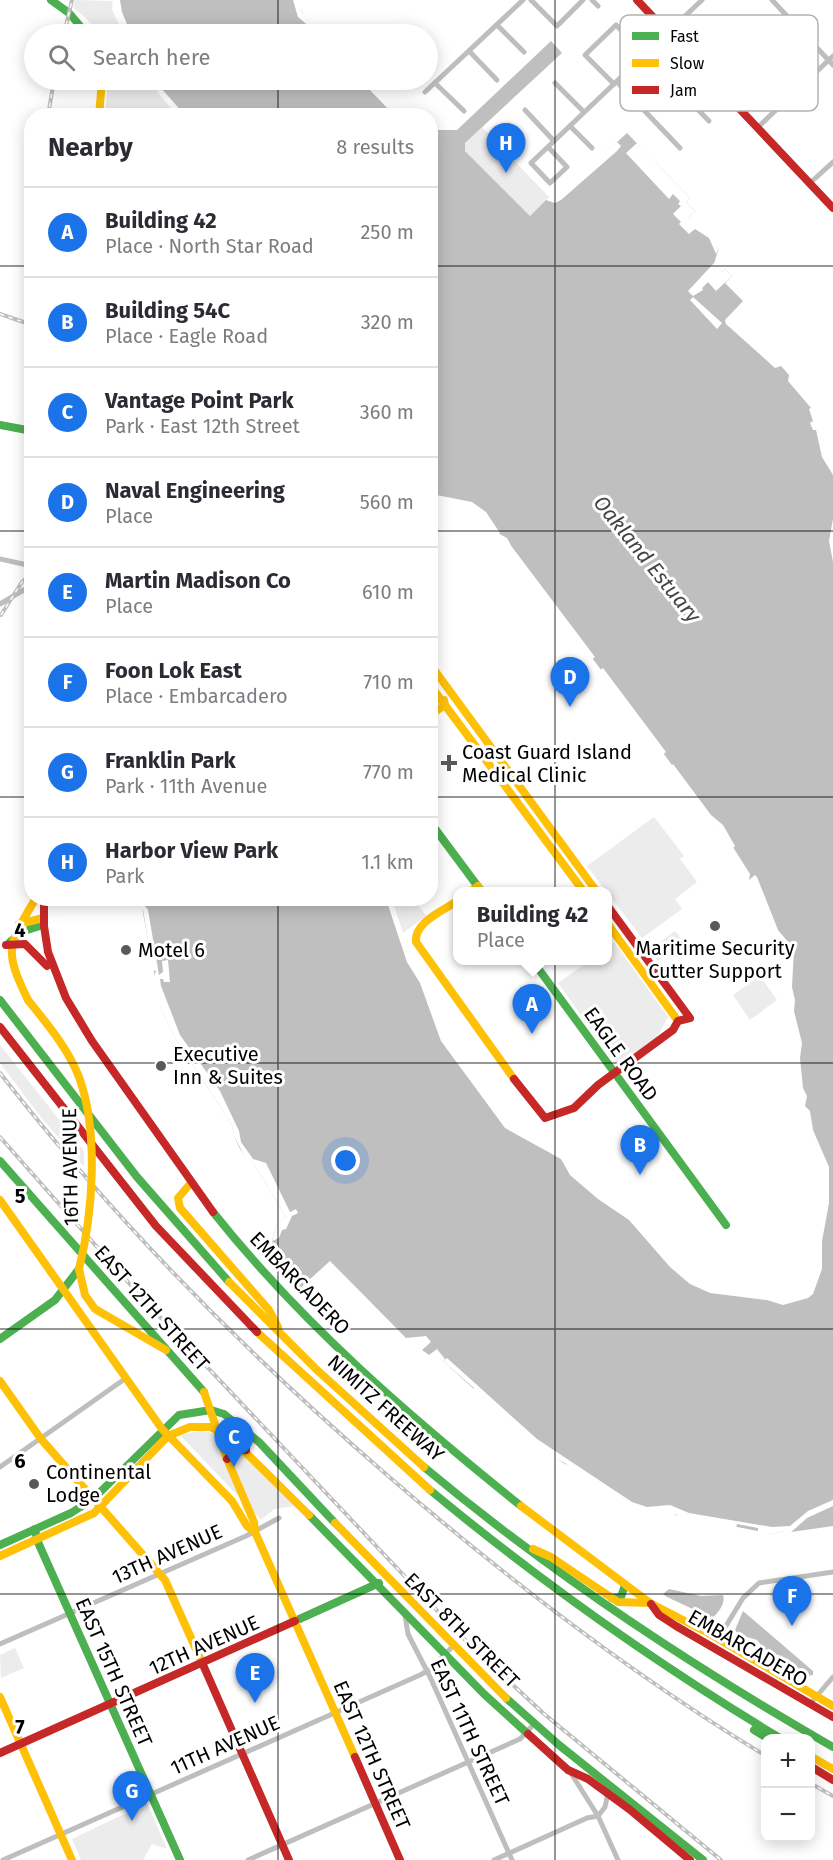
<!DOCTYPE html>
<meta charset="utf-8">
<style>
body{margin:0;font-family:"Fira Sans",sans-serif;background:#f7f7f7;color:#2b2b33}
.controls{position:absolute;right:18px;bottom:18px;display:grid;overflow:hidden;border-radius:12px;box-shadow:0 3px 15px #0003}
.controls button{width:54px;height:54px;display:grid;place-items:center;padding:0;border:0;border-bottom:2px solid #e1e1e2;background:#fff;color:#2b2b33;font:30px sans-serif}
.you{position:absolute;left:346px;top:1161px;width:21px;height:21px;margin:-15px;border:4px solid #fff;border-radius:50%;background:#1a73e8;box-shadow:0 0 0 9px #1a73e833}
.badge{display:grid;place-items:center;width:39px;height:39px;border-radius:50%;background:#1a73e8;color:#fff;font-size:20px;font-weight:700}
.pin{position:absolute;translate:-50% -50px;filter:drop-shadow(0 2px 3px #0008)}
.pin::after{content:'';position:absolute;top:32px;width:21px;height:18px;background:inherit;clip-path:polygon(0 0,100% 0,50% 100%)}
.popup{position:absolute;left:453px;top:887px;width:159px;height:78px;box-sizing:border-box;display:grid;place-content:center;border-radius:12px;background:#fff;filter:drop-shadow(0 2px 4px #0005);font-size:20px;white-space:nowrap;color:#7c7c81}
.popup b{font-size:22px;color:#2b2b33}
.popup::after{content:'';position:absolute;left:50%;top:100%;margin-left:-12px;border:12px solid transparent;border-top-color:#fff}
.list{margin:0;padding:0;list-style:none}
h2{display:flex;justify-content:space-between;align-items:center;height:78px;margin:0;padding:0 24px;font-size:26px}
h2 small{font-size:20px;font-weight:400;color:#7c7c81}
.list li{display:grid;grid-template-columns:39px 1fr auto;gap:18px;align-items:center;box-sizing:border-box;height:90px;padding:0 24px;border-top:2px solid #e1e1e2}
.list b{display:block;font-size:22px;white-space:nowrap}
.list p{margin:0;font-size:20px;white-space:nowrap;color:#7c7c81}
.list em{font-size:20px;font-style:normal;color:#7c7c81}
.icon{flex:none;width:33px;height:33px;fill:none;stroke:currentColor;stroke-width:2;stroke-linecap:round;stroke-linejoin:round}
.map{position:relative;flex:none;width:833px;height:1860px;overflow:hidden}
.search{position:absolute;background:#fff;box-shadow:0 3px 15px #0003;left:24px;top:24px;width:414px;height:66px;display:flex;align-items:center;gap:15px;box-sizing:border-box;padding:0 21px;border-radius:33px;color:#7c7c81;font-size:22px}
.panel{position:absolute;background:#fff;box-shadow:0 3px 15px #0003;left:24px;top:108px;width:414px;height:798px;border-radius:24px}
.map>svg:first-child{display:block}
</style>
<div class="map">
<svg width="833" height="1860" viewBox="0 0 833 1860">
<rect width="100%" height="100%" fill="#fff"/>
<g fill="#ececec">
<path d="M75 0 114 1 126 34H95C93 21 83 17 73 7Z"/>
<path d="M108 80H150L180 116H105Z"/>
<path d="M482 127 549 197 530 216 465 151V143Z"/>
<path d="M654 817 684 856 680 859 697 882 675 899 682 909 642 938 587 866Z"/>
<path d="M392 899H414L426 916 403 933Z"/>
<path d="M675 931 684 942 657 961 649 950Z"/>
<path d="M614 942 668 1017 657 1037 620 1063 614 1061 558 983 589 961 607 960V948Z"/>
<path d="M760 976 777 1000 750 1020 733 995Z"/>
<path d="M0 1045 84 1151V1167L40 1116 0 1063Z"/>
<path d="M200 1431C235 1432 270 1481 294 1506L274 1509 261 1520 180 1435Z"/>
<path d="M15 1648 24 1668 1 1678 0 1655Z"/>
<path d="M147 1803 167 1849 152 1844 143 1860H81L72 1839Z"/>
</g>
<g fill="#bfbfbf">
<path d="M115 0H298C298 15 316 25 327 34H126Z"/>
<path d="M551 41 562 53 465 143V151L530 216 549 197 558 196 627 133 690 198 686 202 695 211 689 217 719 247 714 264 722 272 725 269 732 276 725 283 743 301 725 320 726 324 775 368 781 366 789 375 788 381 811 408 813 407 822 442 833 464V519L829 541 833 562V1526L784 1533 783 1531 773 1534 635 1507 539 1448 443 1361 445 1359 437 1349 429 1355 422 1350 431 1342 426 1336 406 1338 330 1261 297 1291 286 1280 270 1247 277 1224 286 1217 254 1164C241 1155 234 1140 232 1125L175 1038 161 1009 142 908 95 899H386L407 962 420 983 441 1041 505 1128 561 1159 570 1175 598 1199 629 1220 670 1267 690 1284 710 1293 767 1300 783 1305 808 1298 813 1294 822 1269V1241L829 1203V1167L813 1130 810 1111 805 1106 807 1096 803 1088 800 1058 802 1043 794 1011 795 1000 792 987 794 949 778 930 757 877 755 875 749 880 750 874 731 844 519 560 507 538 496 532 489 520 466 502 431 496V130H457Z"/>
<path d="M150 80H377L375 83 404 115H180Z"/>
<path d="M669 1589 701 1596 723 1595C726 1602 719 1613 712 1618L667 1597 663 1594Z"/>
<path d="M743 1611 813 1671V1675L807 1676 788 1659 765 1650 757 1640 737 1634 735 1630Z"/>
</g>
<g fill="#fff">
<path d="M120 0 122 12 131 34H123L112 9 113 0Z"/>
<path d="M293 0H301L300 9 303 14 306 12 313 16 330 34H318L298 17Z"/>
<path d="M147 80H154L183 113H189L193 115H177Z"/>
<path d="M372 80H380L379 82 401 108 399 111 403 110 407 116 399 115 389 110 369 89Z"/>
<path d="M617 142 621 146 617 151 561 200 555 203 546 200 551 195 556 196Z"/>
<path d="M637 143 690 198 686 202 695 211 689 217 716 239 720 245 716 254 709 238 695 229 689 234 679 224 681 222 673 214 681 206 678 204 680 201 673 194 669 199 626 153Z"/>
<path d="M714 263 722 272 725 269 732 276 716 291 708 282 702 288 703 290 693 296 688 291Z"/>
<path d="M693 297 722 323 717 329 690 300Z"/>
<path d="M816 405 825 441 833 457V475L822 457 816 430H813L810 423 813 421 809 409Z"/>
<path d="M431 494 472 502 486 512 500 533 496 535 479 513 465 505 430 499Z"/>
<path d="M512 547 595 657 591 660 516 561Z"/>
<path d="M603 668 666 752 661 756 599 671Z"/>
<path d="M673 764 711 815 723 825 735 846 732 849H728L718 827 670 769Z"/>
<path d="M92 898 110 899 145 906 148 910 159 975 163 972 162 961 168 960 170 982H164L163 979H160L161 986 180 1035 220 1091 239 1131 241 1142 253 1159 266 1163 290 1212 296 1209 298 1213 292 1216 286 1229 282 1230 279 1238 272 1241 277 1224 286 1217 254 1164 246 1159 234 1136 232 1125 175 1038 161 1009 153 980 156 971 153 970 143 910 94 901Z"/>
<path d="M447 1358 537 1439 632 1502 647 1507 670 1505 689 1513 772 1527 790 1526 808 1511 833 1500V1506L807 1518 790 1533H784L783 1531 773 1534 758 1532V1528L737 1524 736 1528 685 1519 675 1514 674 1516 646 1512 645 1515 618 1505 602 1490 574 1473 565 1463 537 1450 472 1391 474 1388 443 1361Z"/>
</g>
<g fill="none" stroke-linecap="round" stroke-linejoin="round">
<g stroke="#bebebe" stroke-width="5">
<path d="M531 0 557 26 583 0"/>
<path d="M592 0 598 6"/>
<path d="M772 0 833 65"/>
<path d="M497 25 524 52"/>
<path d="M469 51 497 80"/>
<path d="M617 82 680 148"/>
<path d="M435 83 464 111"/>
<path d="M555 83 584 112"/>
<path d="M614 84 585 55 616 25 709 121"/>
<path d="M425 92 523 0"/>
<path d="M525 110 554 141"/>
<path d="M570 126 592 148"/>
<path d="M757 128 833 56"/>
<path d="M548 147 567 167 550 183 531 163 702 0"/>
<path d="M810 183 833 162"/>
<path d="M0 559 32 566"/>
<path d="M0 604 32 585"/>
<path d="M0 1467 126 1378"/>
<path d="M405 1615 408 1634 431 1679 512 1860"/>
<path d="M718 1639 743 1598 759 1583 833 1572"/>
<path d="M0 1644 246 1536 279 1518"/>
<path d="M810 1704 833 1677"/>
<path d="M569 1770 598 1816 618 1860"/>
<path d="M3 1860 420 1675 431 1669 452 1647"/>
<path d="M248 1860 520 1739 534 1724"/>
<path d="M494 1860 587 1818 598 1816 605 1807 608 1793"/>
</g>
<g stroke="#4caf50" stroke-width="8">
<path d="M51 0 69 13 87 34"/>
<path d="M0 425 32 431"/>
<path d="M430 822 482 892"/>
<path d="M10 942 24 931 43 925"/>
<path d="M532 960 726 1225"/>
<path d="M0 1000 137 1177 229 1282"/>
<path d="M0 1161 204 1392"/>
<path d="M213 1212C302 1324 410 1417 521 1506"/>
<path d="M0 1339 55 1300 79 1269"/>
<path d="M424 1467C552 1574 688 1664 833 1747"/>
<path d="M430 1490C541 1582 657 1664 780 1738"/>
<path d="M309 1515 484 1694 528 1734"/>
<path d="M35 1529 37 1540 180 1860"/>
<path d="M0 1545 71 1513 93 1499 179 1415 211 1410 224 1414 259 1442 335 1523"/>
<path d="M612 1598 621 1597 625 1585"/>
<path d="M295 1621 379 1583"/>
<path d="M506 1698 559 1745 703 1860"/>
<path d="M754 1730 767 1738"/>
</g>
<g stroke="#ffc107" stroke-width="8">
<path d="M99 116 102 80"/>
<path d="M430 664 597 892"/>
<path d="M430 685 584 892"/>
<path d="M430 715 445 705 444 700"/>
<path d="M470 892 478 886"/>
<path d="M457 901C443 911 414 922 416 942L514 1079"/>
<path d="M607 923 678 1021"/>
<path d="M19 924 43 918"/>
<path d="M28 1000C3 949 8 945 36 898"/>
<path d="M190 1184 178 1198 180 1208 269 1310 278 1327"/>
<path d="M0 1200 162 1429 232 1501 247 1526 255 1532"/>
<path d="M79 1269 85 1295 95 1309 166 1350"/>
<path d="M229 1282 317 1370 424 1467"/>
<path d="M257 1332 430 1490"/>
<path d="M0 1381 41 1439 165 1580 204 1667"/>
<path d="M204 1392 227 1459 254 1522 255 1532 355 1757"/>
<path d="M521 1506 650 1603 710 1634 833 1706"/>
<path d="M335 1523 506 1698"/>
<path d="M533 1549 551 1557 618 1602 650 1603"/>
<path d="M0 1556 94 1513 168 1436 190 1427H210L228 1435 309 1515"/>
<path d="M0 1697 72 1860"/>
<path d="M810 1756 833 1769"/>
</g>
<g stroke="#c62828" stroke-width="8">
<path d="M637 0 833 208"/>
<path d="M44 898V926L48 952 66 998 92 1041 213 1212"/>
<path d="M6 945 25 944 47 966"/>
<path d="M0 1027 156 1226 257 1332"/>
<path d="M514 1079 545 1118 574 1108 598 1085 673 1030 678 1021 690 1018 607 905"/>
<path d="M227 1459 236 1450H246"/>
<path d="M651 1604 659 1615 676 1626 833 1717"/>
<path d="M204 1667 289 1860"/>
<path d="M528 1734 568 1770 588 1779 629 1809 690 1860"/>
<path d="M0 1753 295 1621"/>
<path d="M355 1757 400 1860"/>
<path d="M810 1766 833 1780"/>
</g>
<g stroke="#bebebe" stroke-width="4">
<g id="rail">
<path d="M64 34 72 0"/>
<path d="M48 116 54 80"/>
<path d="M0 314 32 325"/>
<path d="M1 615 22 582 32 573"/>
<path d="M0 1073C115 1221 246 1353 387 1475 506 1578 631 1674 766 1756"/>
<path d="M0 1137 143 1299 462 1637 543 1713 721 1860"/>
<path d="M810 1783 833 1796"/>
</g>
</g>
<use href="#rail" stroke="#fff" stroke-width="1.5" stroke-dasharray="4.5" stroke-linecap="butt"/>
<path stroke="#ffc107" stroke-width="8" d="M28 1000C47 1024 68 1048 79 1077 99 1132 93 1213 79 1269"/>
</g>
<path fill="none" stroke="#000" stroke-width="1.5" stroke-opacity="0.55" d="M278 0V34M555 0V1860M278 80V116M0 266H32M430 266H833M0 531H32M430 531H833M0 797H32M430 797H833M278 898V1860M0 1063H833M0 1329H833M0 1594H833"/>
<g fill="#595959" stroke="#fff" stroke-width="2">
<path d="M446 754h6v6h6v6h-6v6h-6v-6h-6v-6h6z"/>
<circle cx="715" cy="926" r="6"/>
<circle cx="126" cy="950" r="6"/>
<circle cx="161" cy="1066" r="6"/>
<circle cx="34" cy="1484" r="6"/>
</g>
<g text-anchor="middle" stroke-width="6" stroke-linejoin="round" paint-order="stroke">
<g font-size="20" fill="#000" stroke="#fff" text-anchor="start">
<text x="462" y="759">Coast Guard Island<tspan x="462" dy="23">Medical Clinic</tspan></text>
<text x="715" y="955" text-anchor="middle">Maritime Security<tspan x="715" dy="23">Cutter Support</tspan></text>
<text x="138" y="957">Motel 6</text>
<text x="173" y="1061">Executive<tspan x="173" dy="23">Inn &amp; Suites</tspan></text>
<text x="46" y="1479">Continental<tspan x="46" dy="23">Lodge</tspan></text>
</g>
<g font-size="20" fill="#000" stroke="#fff">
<text transform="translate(621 1054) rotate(54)" y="7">EAGLE ROAD</text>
<text transform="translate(70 1167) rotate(-91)" y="7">16TH AVENUE</text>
<text transform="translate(300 1283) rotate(46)" y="7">EMBARCADERO</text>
<text transform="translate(152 1308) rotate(48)" y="7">EAST 12TH STREET</text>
<text transform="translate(386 1408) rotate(42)" y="7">NIMITZ FREEWAY</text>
<text transform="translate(167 1554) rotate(-24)" y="7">13TH AVENUE</text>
<text transform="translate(462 1630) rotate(45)" y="7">EAST 8TH STREET</text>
<text transform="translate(204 1645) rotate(-24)" y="7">12TH AVENUE</text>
<text transform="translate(748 1648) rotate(30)" y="7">EMBARCADERO</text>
<text transform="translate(114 1672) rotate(66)" y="7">EAST 15TH STREET</text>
<text transform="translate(470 1732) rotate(65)" y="7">EAST 11TH STREET</text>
<text transform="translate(225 1745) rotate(-24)" y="7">11TH AVENUE</text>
<text transform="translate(372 1755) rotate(66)" y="7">EAST 12TH STREET</text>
</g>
<g font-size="21" font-style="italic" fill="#444" stroke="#fff">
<text transform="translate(647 559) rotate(51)" y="7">Oakland Estuary</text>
</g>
</g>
<rect x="620" y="15" width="198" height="96" rx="9" fill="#fff" stroke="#b2b2b2" stroke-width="1.5"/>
<rect x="632" y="32" width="27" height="8" fill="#4caf50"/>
<rect x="632" y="59" width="27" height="8" fill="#ffc107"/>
<rect x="632" y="86" width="27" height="8" fill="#c62828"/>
<g font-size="16" fill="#000">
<text x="670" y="42">Fast</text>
<text x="670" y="69">Slow</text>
<text x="670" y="96">Jam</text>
</g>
<g font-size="20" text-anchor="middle" font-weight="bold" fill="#000" stroke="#fff" stroke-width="6" stroke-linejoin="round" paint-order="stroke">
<text x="20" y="937">4</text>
<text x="20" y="1203">5</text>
<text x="20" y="1468">6</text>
<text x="20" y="1734">7</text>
</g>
</svg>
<div class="controls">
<button>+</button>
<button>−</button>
</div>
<div class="you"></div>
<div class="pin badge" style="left:532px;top:1034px">A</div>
<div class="popup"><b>Building 42</b>Place</div>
<div class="pin badge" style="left:640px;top:1175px">B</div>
<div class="pin badge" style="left:234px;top:1467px">C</div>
<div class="pin badge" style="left:570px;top:707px">D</div>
<div class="pin badge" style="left:255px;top:1703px">E</div>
<div class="pin badge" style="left:792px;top:1626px">F</div>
<div class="pin badge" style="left:132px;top:1821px">G</div>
<div class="pin badge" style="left:506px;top:173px">H</div>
<div class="search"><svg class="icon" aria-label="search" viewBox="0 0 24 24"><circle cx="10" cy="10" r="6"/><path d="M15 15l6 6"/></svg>Search here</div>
<section class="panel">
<h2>Nearby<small>8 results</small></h2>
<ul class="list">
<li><span class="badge">A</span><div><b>Building 42</b><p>Place · North Star Road</p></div><em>250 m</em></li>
<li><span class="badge">B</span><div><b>Building 54C</b><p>Place · Eagle Road</p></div><em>320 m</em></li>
<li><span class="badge">C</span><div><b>Vantage Point Park</b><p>Park · East 12th Street</p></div><em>360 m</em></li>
<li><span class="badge">D</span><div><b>Naval Engineering</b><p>Place</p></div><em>560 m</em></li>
<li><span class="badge">E</span><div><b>Martin Madison Co</b><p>Place</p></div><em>610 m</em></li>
<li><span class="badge">F</span><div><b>Foon Lok East</b><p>Place · Embarcadero</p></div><em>710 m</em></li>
<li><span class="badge">G</span><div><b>Franklin Park</b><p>Park · 11th Avenue</p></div><em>770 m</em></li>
<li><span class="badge">H</span><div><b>Harbor View Park</b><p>Park</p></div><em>1.1 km</em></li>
</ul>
</section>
</div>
